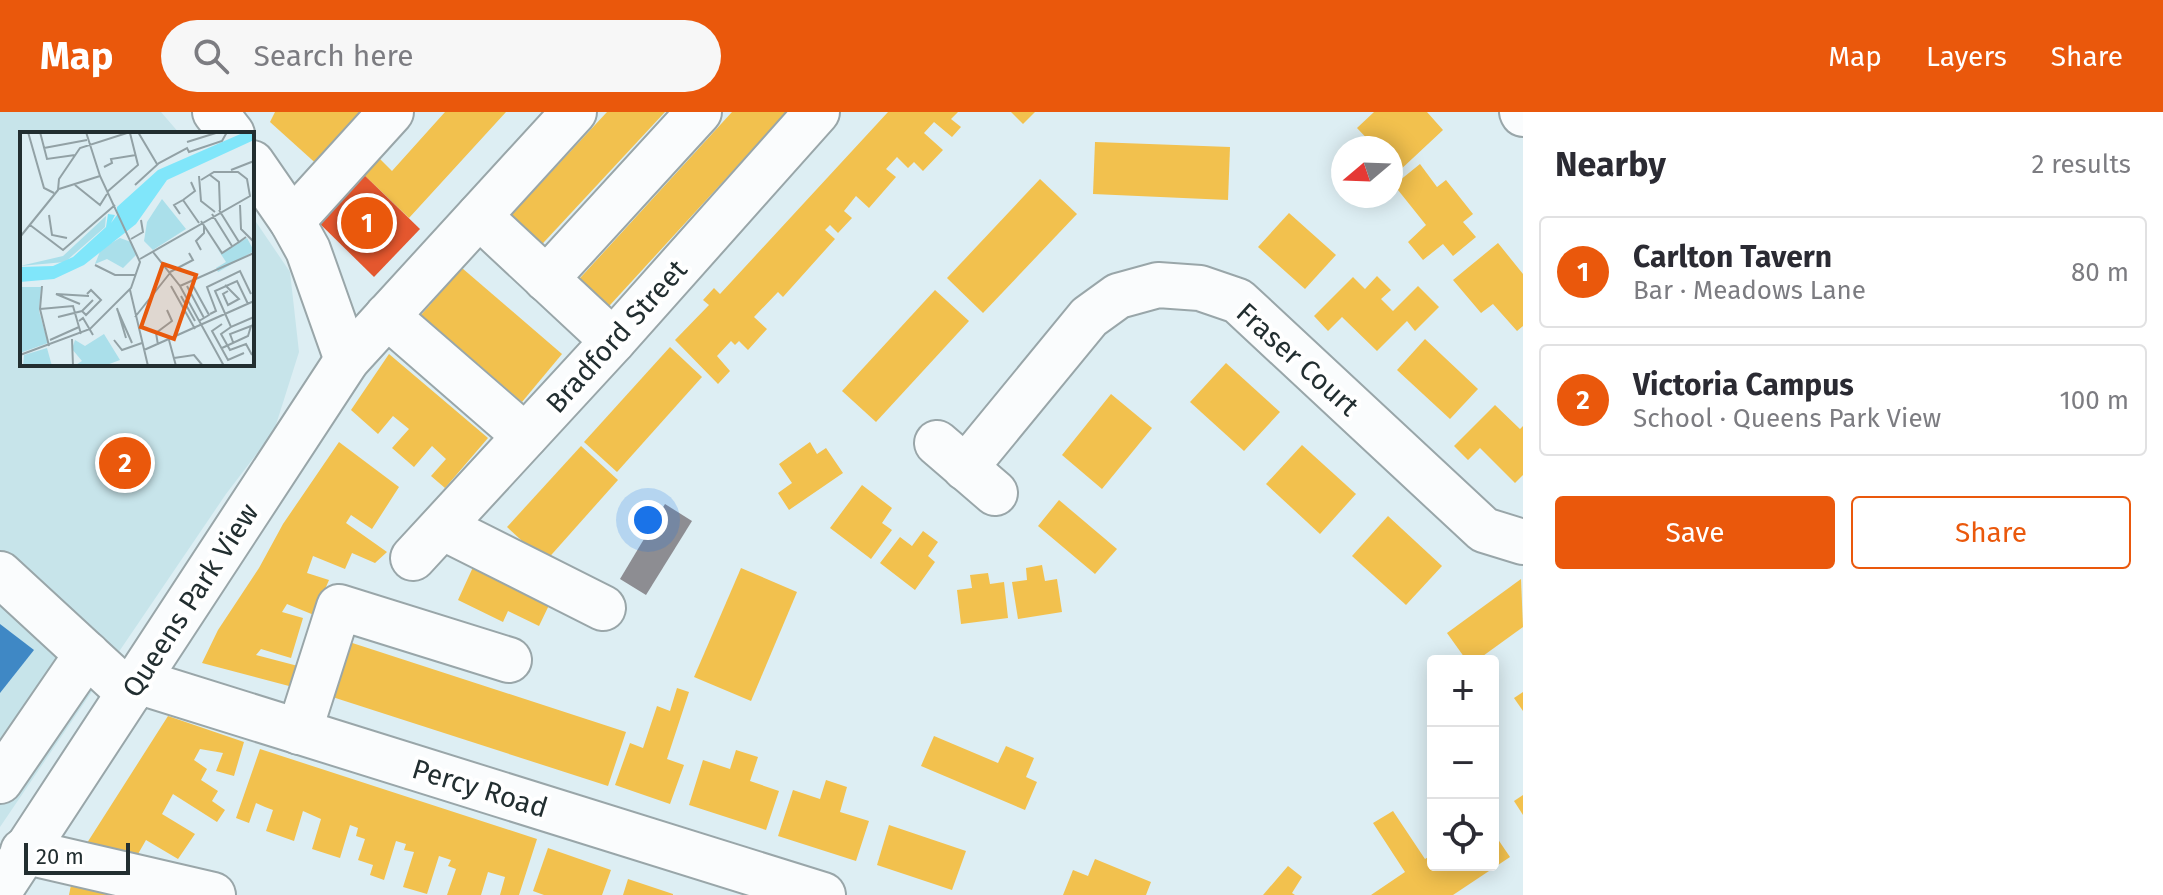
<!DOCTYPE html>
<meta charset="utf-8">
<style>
body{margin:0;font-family:"Fira Sans",sans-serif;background:#f7f7f7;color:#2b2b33}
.controls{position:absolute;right:24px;bottom:24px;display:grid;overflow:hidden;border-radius:8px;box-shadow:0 4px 20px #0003}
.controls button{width:72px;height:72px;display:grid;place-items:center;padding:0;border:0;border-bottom:2px solid #e1e1e2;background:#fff;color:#2b2b33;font:40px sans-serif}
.compass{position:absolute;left:1331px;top:24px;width:72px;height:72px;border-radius:50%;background:#fff;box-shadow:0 4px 20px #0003;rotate:251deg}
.scale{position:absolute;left:24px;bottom:20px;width:106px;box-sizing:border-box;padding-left:8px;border:4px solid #222e30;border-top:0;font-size:22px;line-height:28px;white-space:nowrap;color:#222e30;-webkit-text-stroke:6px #fff;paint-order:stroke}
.you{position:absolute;left:648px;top:408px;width:28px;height:28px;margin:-20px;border:6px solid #fff;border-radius:50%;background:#1a73e8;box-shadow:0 0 0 12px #1a73e833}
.badge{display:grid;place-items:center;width:52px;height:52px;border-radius:50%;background:#ea580c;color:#fff;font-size:26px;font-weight:700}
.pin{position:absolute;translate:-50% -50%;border:4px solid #fff;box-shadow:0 2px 8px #0006}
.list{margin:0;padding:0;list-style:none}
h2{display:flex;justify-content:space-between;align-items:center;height:104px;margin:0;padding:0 32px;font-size:34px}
h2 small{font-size:26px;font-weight:400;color:#7c7c81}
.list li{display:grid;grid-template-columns:52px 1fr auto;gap:24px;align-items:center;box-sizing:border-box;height:112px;margin:0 16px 16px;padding:0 16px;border:2px solid #e1e1e2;border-radius:8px}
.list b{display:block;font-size:30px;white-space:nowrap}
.list p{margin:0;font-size:26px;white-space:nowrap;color:#7c7c81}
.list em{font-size:26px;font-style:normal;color:#7c7c81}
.actions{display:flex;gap:16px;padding:24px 32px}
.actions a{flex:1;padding:18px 0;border:2px solid #ea580c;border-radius:8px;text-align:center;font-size:28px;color:#ea580c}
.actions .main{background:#ea580c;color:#fff}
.icon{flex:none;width:44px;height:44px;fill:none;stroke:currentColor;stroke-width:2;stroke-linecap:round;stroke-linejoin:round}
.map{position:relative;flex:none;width:1523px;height:783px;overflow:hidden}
header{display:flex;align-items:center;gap:48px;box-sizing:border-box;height:112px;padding:0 40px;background:#ea580c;color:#fff}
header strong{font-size:38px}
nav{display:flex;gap:44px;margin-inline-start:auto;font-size:28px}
.search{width:560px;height:72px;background:#f7f7f7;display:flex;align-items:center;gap:20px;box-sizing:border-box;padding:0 28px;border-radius:44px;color:#7c7c81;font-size:30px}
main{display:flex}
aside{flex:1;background:#fff}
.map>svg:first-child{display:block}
</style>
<header>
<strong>Map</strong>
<div class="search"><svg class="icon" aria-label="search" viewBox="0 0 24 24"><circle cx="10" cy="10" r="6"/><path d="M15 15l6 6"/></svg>Search here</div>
<nav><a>Map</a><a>Layers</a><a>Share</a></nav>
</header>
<main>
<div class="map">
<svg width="1523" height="783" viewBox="0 0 1523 783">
<rect width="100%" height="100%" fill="#ddeef3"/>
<path fill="#c7e4ea" d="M0 0H161L180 22H22V252H252V104L290 160 299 240 274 319 226 382 0 715Z"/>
<g fill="#f2c14e">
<path d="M275 0H363L321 56 270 10Z"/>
<path d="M445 0H506L409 106 359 58 375 42 392 59Z"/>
<path d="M607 0H665L532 143 501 114Z"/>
<path d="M732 0H787L600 204 570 177Z"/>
<path d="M888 0H958L951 7 961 15 952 25 934 10 924 21 943 38 923 59 914 50 908 56 897 45 886 57 896 65 869 96 856 84 844 99 852 106 838 121 830 113 825 118 835 127 783 185 778 180 754 205 767 217 748 238 739 229 735 233 731 229 717 244 730 259 718 272 675 228 709 193 703 188 714 176 720 182Z"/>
<path d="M1011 0H1035L1023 12Z"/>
<path d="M1374 0H1427L1443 18 1398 60 1391 53V36H1376L1357 16Z"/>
<path d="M1095 30 1230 35 1228 88 1093 82Z"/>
<path d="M1420 52 1437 75 1446 68 1473 102 1463 110 1476 125 1453 144 1443 132 1423 148 1408 130 1426 113 1394 73Z"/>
<path d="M1040 67 1077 102 983 201 947 166Z"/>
<path d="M1289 101 1336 143 1305 177 1258 135Z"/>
<path d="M1498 131 1523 162V214L1517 219 1493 192 1481 201 1453 168Z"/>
<path d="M462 156 562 242 522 290 421 203Z"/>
<path d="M1377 164 1391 178 1381 187 1393 199 1418 174 1439 195 1415 219 1407 209 1377 239 1342 205 1328 219 1314 204 1353 165 1365 177Z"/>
<path d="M935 178 969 209 876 310 842 279Z"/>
<path d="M1425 227 1478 277 1450 307 1397 258Z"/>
<path d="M670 235 702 265 617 360 584 330Z"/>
<path d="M389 242 488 326 445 376 431 364 446 347 432 334 414 355 392 336 409 317 393 304 378 322 351 298Z"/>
<path d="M1226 251 1280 300 1244 339 1190 290Z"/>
<path d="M1111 282 1152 316 1102 377 1062 343Z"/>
<path d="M1495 293 1520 317 1523 314V363L1515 371 1480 336 1468 348 1454 334Z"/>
<path d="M339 330 399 375 372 417 351 403 346 411 387 440 375 451 352 441 345 457 313 444 307 461 329 468 314 503 287 492 282 500 303 506 291 546 261 537 256 543 298 554 289 574 202 551 218 518 259 456 283 412Z"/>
<path d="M810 330 817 342 826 336 843 361 789 398 778 381 792 371 779 352Z"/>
<path d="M1302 333 1356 382 1320 422 1266 372Z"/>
<path d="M581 334 618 368 545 450 507 415Z"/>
<path d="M862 373 892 396 882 411 892 418 871 447 830 416Z"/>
<path d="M1059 388 1117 437 1095 462 1038 414Z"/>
<path d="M1388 404 1442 454 1406 493 1352 444Z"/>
<path d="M923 419 938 430 928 444 935 450 915 478 880 451 900 425 912 434Z"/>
<path d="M479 442 551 489 539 514 508 499 503 510 458 488Z"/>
<path d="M1042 453 1045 469 1057 467 1062 500 1018 507 1012 470 1027 468 1026 456Z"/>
<path d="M741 456 797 480 751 589 694 565Z"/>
<path d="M988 461 990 472 1004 470 1008 506 961 512 957 478 972 476 970 463Z"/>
<path d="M1521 467 1523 515 1476 549H1467L1447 521Z"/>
<path d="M337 526 626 620 608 674 320 581Z"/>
<path d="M677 576 689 580 667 647 684 653 670 692 615 673 630 631 643 636 657 594 670 599Z"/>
<path d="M1523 580V599L1514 586Z"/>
<path d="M168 604 244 630 234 664 216 659 223 641 200 637 194 648 207 657 201 668 218 679 212 689 225 698 217 710 173 682 162 702 195 722 178 747 146 728 138 742 154 750 80 742Z"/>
<path d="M934 624 998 651 1006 634 1034 646 1026 665 1037 670 1025 698 921 654Z"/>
<path d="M260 637 537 727 519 783H500L505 765 488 760 481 783H447L456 757 448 754 451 748 439 744 427 782 403 775 414 740 404 738 406 732 396 729 384 768 370 763 373 753 358 748 365 727 356 724 358 716 350 713 340 746 312 737 321 707 303 699 294 729 266 719 273 698 265 695 256 691 249 711 236 706Z"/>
<path d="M736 638 758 645 750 669 779 679 766 718 689 693 703 648 730 657Z"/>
<path d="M826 668 847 675 840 700 869 709 856 749 778 724 793 678 820 687Z"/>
<path d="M1523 683V703L1514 689Z"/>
<path d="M1393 699 1425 747 1433 742V753H1493V720L1510 745 1453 783H1371L1405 760 1373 711Z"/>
<path d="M889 713 966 739 952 778 877 753Z"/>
<path d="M548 736 611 758 602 783H544L533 779Z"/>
<path d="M1095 747 1151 770 1146 783H1063L1073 758 1088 764Z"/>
<path d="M1288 754 1302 765 1292 781 1295 783H1263Z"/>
<path d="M73 763 118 783H69Z"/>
<path d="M628 767 673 782V783H623Z"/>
</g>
<path fill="#e4572e" d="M359 58 420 117 374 165 314 106Z"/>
<path fill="#3f88c5" d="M0 512 34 538 0 581Z"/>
<path fill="#8d8d92" d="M665 392 692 409 646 483 620 467Z"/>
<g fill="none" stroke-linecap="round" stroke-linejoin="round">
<g stroke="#99a6a9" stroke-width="48">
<g id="minor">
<path d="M215 0 232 22"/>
<path d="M1522 0 1523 2"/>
<path d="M252 51 292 109 308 138 347 248"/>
<path d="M479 104 613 229"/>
<path d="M292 109 391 0"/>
<path d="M546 167 699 0"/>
<path d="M387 204 525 324"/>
<path d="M937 331 995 381"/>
<path d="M965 356 1089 205 1118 184 1158 173 1200 176 1238 189 1484 418 1523 430"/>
<path d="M444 416 603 496"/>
<path d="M413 446 613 229 817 0"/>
<path d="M0 462 129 581"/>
<path d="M137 569 823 783"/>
<path d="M299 620 339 495 509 548"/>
<path d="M0 669 87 542"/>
<path d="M23 739 213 783"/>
<path d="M0 778 347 248 574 0"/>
</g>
</g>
<use href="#minor" stroke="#fafcfd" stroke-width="44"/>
</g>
<g text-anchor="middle" stroke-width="8" stroke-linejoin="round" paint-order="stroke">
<g font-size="28" fill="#222e30" stroke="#fff">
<text transform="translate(616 224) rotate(-48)" y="10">Bradford Street</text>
<text transform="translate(1298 247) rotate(42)" y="10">Fraser Court</text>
<text transform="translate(190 488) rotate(-57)" y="10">Queens Park View</text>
<text transform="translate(480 676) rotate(17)" y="10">Percy Road</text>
</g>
</g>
<g transform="translate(20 20)">
<rect width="234" height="234" fill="#ddeef3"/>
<path d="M142 67 166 97 133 118 124 109 127 90ZM100 106 111 110 117 122 103 136 87 127 75 132 81 117ZM227 106 234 119 198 140 196 136 206 130 197 116 201 121ZM84 202 100 228 84 234H54L62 229 52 217 55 208 65 214Z" fill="#aadfea"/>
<path d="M86 84 85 95 45 130 0 134 43 124Z" fill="#aadfea"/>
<path d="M0 155H21L19 179 28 211 0 221ZM27 216 32 234H3L4 223Z" fill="#aadfea"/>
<path d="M225 0H234V8L147 48 116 92 64 133 34 147 0 150V135L33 134 53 125 86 95 88 82 95 83 91 91 97 83V75L138 38Z" fill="#80e6fa"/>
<path fill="none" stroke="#92a1a5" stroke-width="2" d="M8 0 24 56 34 61M20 0 27 27 55 23M118 0 137 32M167 10 199 0M24 16 67 8M84 35 92 31 91 27 116 23M211 38 234 29M190 43 199 50 200 78M179 44 181 69 195 80M55 53 80 73 87 62M115 53 139 31 167 16 169 20 202 9 207 0M39 57 80 44M87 60 118 33 110 1M163 68 175 59 171 50M220 73 221 97 234 110M199 78 219 110 226 105M160 82 154 73 163 68 179 91M192 82 212 114M29 83 32 103 47 106M181 89 202 121 219 110M10 93 43 118 95 73M0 105 38 58 39 47 60 16 110 0M111 107 123 100 121 88M181 118 176 109 184 101V93M133 120 160 154 204 234M120 127 230 64 227 47 218 40H194L181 48M75 133 95 143H116M150 140 173 128 169 121M172 152 189 183 179 189M205 153 219 167 208 173 203 162 208 159M22 154 20 177 29 214M151 154 175 197M160 154 234 121M167 154 184 186M110 158 128 234M161 164 175 189M60 172 36 162 69 164M228 172 217 149 195 159 211 195 234 185M97 176 106 206M20 177 53 174 61 202M97 177 112 211M62 179 66 183 81 168 71 158 67 162M190 182 196 179 187 155 220 139 231 162M38 185 62 179 73 168M115 185 150 141M59 189 63 186 73 203M202 192 192 199 208 228 224 221M211 195 201 202 210 218 226 212 232 223M52 207 53 234M30 208 59 195M94 208 102 218 122 211M149 208 156 234M138 213 136 201 152 189 147 178M202 216 228 204 231 194 210 202 213 210M124 218 234 169M0 223 70 197 111 156 120 130 80 44 66 0M154 226 174 223 183 234"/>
<path fill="#e8590c" fill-opacity="0.15" stroke="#e8590c" stroke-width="4" d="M143 132 176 143 154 207 121 195Z"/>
<rect width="234" height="234" fill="none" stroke="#222e30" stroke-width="4"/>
</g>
</svg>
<div class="controls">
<button>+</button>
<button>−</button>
<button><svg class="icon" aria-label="locate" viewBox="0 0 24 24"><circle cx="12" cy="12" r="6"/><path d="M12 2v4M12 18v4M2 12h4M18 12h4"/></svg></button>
</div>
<svg class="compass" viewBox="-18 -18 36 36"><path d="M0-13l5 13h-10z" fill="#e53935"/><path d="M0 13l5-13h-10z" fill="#7c7c81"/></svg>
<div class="scale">20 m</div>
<div class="you"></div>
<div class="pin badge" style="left:367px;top:111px">1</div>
<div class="pin badge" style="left:125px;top:351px">2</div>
</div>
<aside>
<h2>Nearby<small>2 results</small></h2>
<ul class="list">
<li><span class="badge">1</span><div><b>Carlton Tavern</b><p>Bar · Meadows Lane</p></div><em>80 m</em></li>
<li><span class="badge">2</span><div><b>Victoria Campus</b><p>School · Queens Park View</p></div><em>100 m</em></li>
</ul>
<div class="actions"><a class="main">Save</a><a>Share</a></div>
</aside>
</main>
